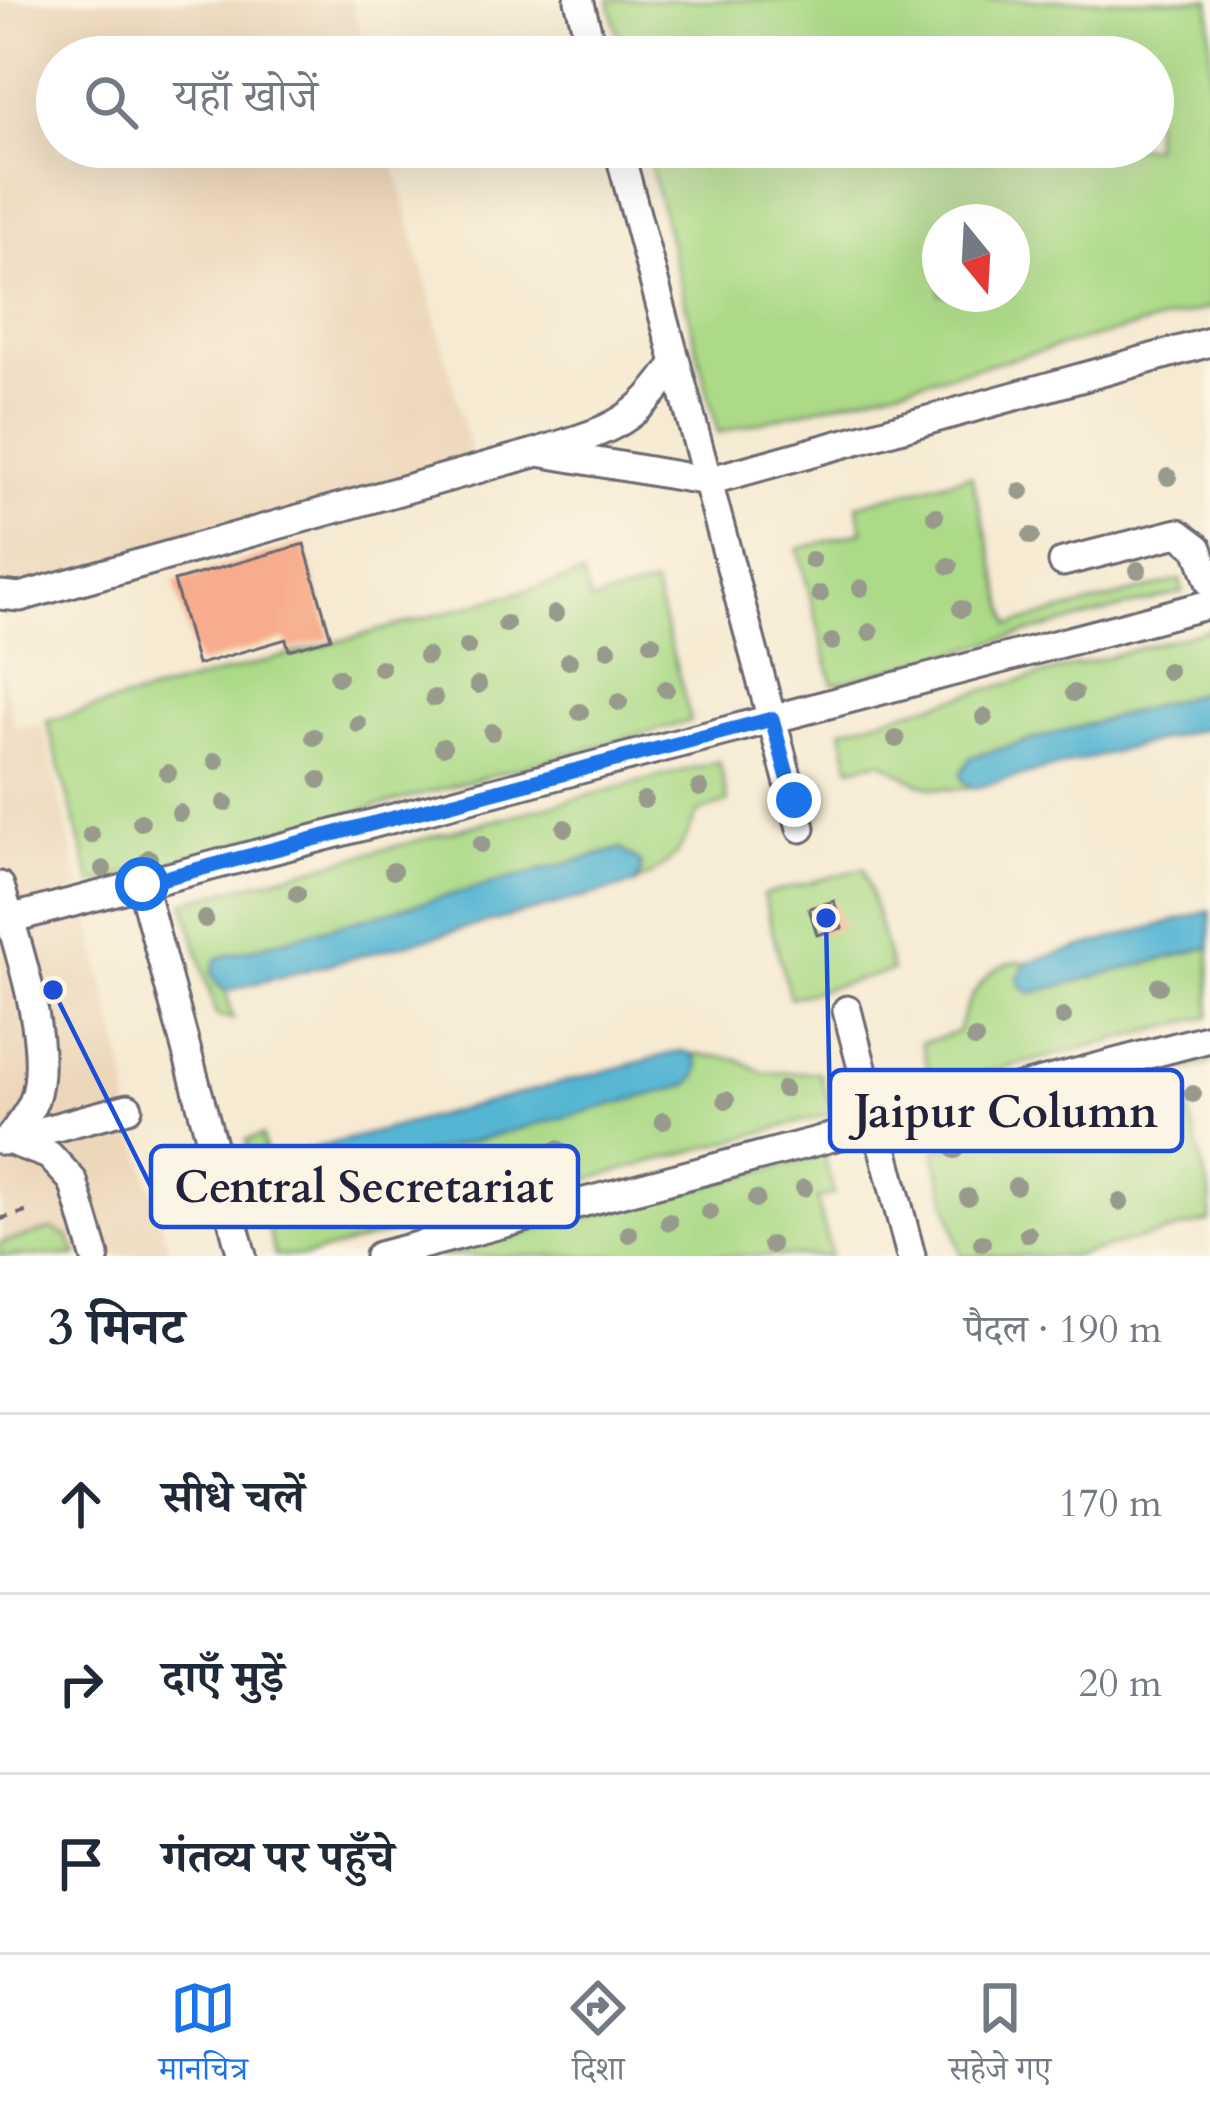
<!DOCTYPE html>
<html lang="hi">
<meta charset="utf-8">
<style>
body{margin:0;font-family:Cardo,"Noto Serif Devanagari",serif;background:#f6f6f7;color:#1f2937}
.compass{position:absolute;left:922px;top:204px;width:108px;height:108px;border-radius:50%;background:#fff;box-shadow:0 12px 48px #0002;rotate:162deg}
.stop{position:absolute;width:36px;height:36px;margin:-27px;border:9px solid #1a73e8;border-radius:50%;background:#fff}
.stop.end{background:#1a73e8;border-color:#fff;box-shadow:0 3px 12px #0008}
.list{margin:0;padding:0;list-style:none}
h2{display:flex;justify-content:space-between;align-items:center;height:156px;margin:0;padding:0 48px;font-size:51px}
h2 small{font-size:39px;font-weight:400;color:#747a83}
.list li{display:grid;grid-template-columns:78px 1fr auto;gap:36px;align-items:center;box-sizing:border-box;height:180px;padding:0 48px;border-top:3px solid #e0e1e3}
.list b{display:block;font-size:45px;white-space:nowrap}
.list em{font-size:39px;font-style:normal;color:#747a83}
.icon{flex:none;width:66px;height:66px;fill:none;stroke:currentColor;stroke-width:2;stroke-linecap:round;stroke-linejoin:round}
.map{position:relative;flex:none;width:1210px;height:1256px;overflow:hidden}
.search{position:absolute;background:#fff;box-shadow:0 12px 48px #0002;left:36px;right:36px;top:36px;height:132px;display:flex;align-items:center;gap:30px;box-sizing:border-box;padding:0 42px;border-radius:66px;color:#747a83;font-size:45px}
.sheet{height:696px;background:#fff}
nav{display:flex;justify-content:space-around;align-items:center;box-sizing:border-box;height:168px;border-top:3px solid #e0e1e3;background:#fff;font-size:33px;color:#747a83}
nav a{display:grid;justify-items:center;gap:6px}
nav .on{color:#1a73e8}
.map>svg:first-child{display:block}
</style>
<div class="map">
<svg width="1210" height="1256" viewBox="0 0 1210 1256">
<rect width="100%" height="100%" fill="#fcf5e5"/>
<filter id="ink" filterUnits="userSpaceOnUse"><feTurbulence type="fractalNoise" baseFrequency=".00833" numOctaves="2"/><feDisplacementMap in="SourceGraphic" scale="24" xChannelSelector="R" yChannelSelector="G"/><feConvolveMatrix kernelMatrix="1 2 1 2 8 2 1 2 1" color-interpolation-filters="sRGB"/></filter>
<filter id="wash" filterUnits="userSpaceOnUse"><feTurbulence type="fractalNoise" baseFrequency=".004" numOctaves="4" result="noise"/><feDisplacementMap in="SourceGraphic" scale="48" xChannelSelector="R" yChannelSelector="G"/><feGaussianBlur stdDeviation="2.7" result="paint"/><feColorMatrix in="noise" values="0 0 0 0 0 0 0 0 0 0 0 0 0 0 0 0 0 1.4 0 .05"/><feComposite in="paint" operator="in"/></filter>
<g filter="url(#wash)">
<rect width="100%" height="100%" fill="#f6ead2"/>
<g fill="#ecd7ba">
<path d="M0 0H351L366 57H57V147H390L477 476 0 618Z"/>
<path d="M0 667 15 726H43L127 1080 128 1108 171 1256H0Z"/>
</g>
<g fill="#acda87" stroke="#677e61" stroke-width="3" fill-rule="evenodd">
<path d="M609 0H1210V308L718 433 646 147H1153V57H623ZM940 222H1012V294H940Z"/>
<path d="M971 475 1010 625 1180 580 1183 592 833 684 798 549 863 531 857 505Z"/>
<path d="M583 575 591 602 654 585 691 721 92 884 47 721Z"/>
<path d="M1210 629V690L971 757 964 781 974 788C928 793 919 785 881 761L850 768 842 729Z"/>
<path d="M719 761 728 802 697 813C681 854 673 863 635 884L641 873 620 849 218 958 217 984 226 991 233 1019 216 1015 184 902Z"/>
<path d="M864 868 892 971 790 998 763 895Z"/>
<path d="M1210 947V1016L933 1086 921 1043 958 1032C967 998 988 958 1028 962L1022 969 1031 993Z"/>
<path d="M693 1054 738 1059 764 1073 819 1072 833 1113 306 1256H275L246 1140 262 1136 267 1164 265 1175 699 1065Z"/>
<path d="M1210 1055V1064L1179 1073 1210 1193V1221L1073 1256H961L934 1151 1017 1129 1012 1106Z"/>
<path d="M824 1155 834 1194 817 1199 831 1256H438Z"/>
<path d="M53 1229 68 1237 77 1256H0V1243Z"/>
</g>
<g fill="#55b6d3" stroke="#3c6c87" stroke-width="3">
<path d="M1210 690V727L974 788 963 781 961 773 971 757Z"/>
<path d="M621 849 640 862 641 873 635 884 226 991 217 984 212 972 217 958Z"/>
<path d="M1210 911V947L1031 993 1021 986 1018 978 1028 962Z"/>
<path d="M681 1051 693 1054 699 1065 697 1076 689 1085 284 1190 271 1186 265 1175 267 1164 277 1158Z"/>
</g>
<g id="blocks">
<g fill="#f7ad8d">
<path d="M304 544 331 638 289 650 286 639 197 665 174 581Z"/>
<path d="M834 901 842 928 817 935 809 908Z"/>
</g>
</g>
</g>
<g filter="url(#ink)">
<use href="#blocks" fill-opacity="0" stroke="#6c6870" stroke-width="3"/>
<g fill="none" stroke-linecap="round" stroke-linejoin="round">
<g stroke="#6c6870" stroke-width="33">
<g id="minor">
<path d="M579 0 594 57"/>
<path d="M618 147 801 828"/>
<path d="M544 450C612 429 634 424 676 363"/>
<path d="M1063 562 1178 533 1198 548 1210 582"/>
<path d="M0 595 20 597 538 452 708 481 1210 342"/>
<path d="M142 885 242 1256"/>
<path d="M0 886C16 941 53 1046 34 1100 29 1114 16 1128 8 1140L49 1155 73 1181 95 1256"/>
<path d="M9 919 1210 604"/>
<path d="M847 1010 911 1256"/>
<path d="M4 1141 128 1108"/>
<path d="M379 1256 1210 1038"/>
</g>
</g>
<path stroke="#6c6870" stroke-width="4.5" stroke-dasharray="9 9" stroke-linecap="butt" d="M0 1219 26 1212"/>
<use href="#minor" stroke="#fff" stroke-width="27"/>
</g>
<g fill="#989a8c">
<circle cx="1168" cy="477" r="9"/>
<circle cx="1021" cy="491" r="9"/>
<circle cx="935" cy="516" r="9"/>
<circle cx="1031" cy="536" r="9"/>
<circle cx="812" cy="560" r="9"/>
<circle cx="949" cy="566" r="9"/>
<circle cx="1138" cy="570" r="9"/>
<circle cx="861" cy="588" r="9"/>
<circle cx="820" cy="594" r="9"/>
<circle cx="961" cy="609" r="9"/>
<circle cx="555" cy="614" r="9"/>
<circle cx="506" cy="624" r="9"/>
<circle cx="870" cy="632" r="9"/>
<circle cx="832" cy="642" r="9"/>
<circle cx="652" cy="643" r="9"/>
<circle cx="467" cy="647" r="9"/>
<circle cx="608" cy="649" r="9"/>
<circle cx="427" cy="656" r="9"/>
<circle cx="569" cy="661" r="9"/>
<circle cx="381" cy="668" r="9"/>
<circle cx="1168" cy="671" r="9"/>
<circle cx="338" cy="677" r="9"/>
<circle cx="478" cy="685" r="9"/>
<circle cx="666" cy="689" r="9"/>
<circle cx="1074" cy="693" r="9"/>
<circle cx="434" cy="698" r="9"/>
<circle cx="619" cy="702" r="9"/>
<circle cx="580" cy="712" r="9"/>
<circle cx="984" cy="717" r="9"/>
<circle cx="358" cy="724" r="9"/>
<circle cx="492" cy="732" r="9"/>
<circle cx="314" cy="737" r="9"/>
<circle cx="896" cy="739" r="9"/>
<circle cx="443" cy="747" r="9"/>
<circle cx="216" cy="761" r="9"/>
<circle cx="168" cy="773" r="9"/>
<circle cx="319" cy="780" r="9"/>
<circle cx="700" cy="788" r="9"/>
<circle cx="644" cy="800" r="9"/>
<circle cx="225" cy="803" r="9"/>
<circle cx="180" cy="813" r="9"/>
<circle cx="141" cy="822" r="9"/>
<circle cx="565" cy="828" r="9"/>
<circle cx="91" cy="835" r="9"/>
<circle cx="481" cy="844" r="9"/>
<circle cx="149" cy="858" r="9"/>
<circle cx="103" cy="869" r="9"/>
<circle cx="393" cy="871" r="9"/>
<circle cx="297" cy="894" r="9"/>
<circle cx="205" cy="919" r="9"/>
<circle cx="1159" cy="986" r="9"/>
<circle cx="1063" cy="1017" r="9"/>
<circle cx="975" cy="1039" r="9"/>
<circle cx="784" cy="1089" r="9"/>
<circle cx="1193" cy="1094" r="9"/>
<circle cx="726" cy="1100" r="9"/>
<circle cx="663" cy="1121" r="9"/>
<circle cx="558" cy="1149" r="9"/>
<circle cx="955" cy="1150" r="9"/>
<circle cx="1016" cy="1186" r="9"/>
<circle cx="804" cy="1188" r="9"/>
<circle cx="968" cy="1197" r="9"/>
<circle cx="756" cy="1199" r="9"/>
<circle cx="1120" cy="1202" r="9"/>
<circle cx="710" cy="1212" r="9"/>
<circle cx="669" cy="1222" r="9"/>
<circle cx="629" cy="1234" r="9"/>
<circle cx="1028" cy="1234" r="9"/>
<circle cx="982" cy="1243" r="9"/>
<circle cx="771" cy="1245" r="9"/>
</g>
</g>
<g fill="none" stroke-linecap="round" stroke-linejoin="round" filter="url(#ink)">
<path stroke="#1a73e8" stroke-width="15" d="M142 884 772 719 794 800"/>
</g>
<path fill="none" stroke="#1d4ed8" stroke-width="4.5" d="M826 918L830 1111M53 990L151 1187"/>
<g fill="#1d4ed8" stroke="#fcf5e5" stroke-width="4.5">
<circle cx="826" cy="918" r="12"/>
<circle cx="53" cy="990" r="12"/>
</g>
<g fill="#fcf5e5" stroke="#1d4ed8" stroke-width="4.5">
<rect x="830" y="1070" width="352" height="81" rx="12"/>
<rect x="151" y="1146" width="427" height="81" rx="12"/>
</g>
<g font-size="45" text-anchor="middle" font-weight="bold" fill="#22223b">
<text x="1006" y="1127">Jaipur Column</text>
<text x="364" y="1202">Central Secretariat</text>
</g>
</svg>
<svg class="compass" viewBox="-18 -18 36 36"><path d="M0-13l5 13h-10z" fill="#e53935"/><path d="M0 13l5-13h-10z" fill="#747a83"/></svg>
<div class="stop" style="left:142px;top:884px"></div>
<div class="stop end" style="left:794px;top:800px"></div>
<div class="search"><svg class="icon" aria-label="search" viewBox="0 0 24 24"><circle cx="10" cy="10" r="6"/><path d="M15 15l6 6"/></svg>यहाँ खोजें</div>
</div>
<section class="sheet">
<h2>3 मिनट<small>पैदल · 190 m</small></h2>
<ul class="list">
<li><svg class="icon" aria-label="ahead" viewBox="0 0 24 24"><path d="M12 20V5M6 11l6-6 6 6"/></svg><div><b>सीधे चलें</b></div><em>170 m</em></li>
<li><svg class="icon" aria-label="right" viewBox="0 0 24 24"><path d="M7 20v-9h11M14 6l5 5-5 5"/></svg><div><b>दाएँ मुड़ें</b></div><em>20 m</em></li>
<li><svg class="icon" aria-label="arrive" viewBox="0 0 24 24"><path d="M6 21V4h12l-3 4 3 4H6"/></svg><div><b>गंतव्य पर पहुँचे</b></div></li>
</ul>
</section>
<nav>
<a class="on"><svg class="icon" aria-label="map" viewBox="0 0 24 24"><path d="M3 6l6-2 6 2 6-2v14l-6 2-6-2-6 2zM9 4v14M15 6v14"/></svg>मानचित्र</a>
<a><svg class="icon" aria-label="directions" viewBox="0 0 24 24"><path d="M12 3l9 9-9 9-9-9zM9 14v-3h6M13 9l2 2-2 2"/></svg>दिशा</a>
<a><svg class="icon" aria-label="saved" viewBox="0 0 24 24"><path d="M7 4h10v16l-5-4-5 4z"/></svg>सहेजे गए</a>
</nav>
